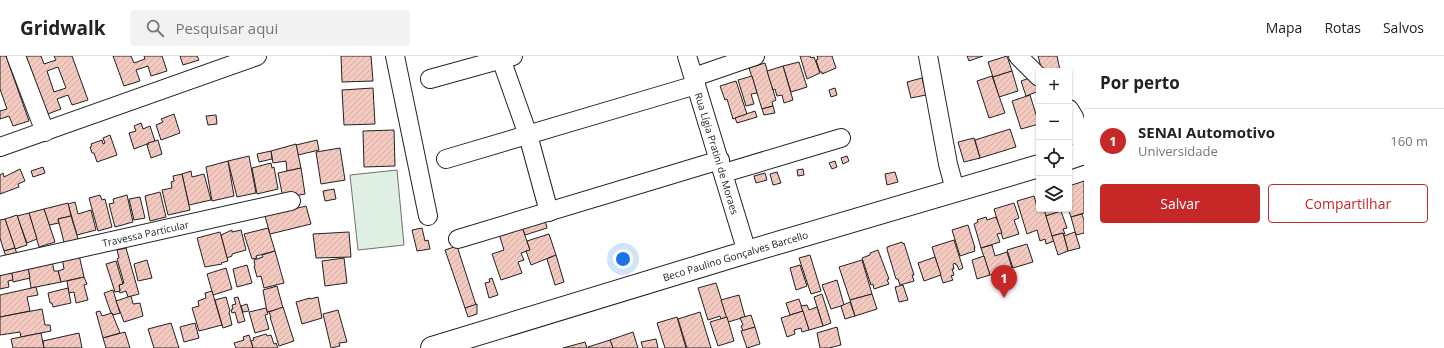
<!DOCTYPE html>
<html lang="pt">
<meta charset="utf-8">
<style>
body{margin:0;font-family:"Open Sans",sans-serif;background:#f2f2f2;color:#222}
.controls{position:absolute;right:12px;top:12px;display:grid;overflow:hidden;border-radius:4px;box-shadow:0 1px 3px #0004}
.controls button{width:36px;height:36px;display:grid;place-items:center;padding:0;border:0;border-bottom:1px solid #e0e0e0;background:#fff;color:#222;font:20px sans-serif}
.you{position:absolute;left:623px;top:203px;width:14px;height:14px;margin:-10px;border:3px solid #fff;border-radius:50%;background:#1a73e8;box-shadow:0 0 0 6px #1a73e833}
.badge{display:grid;place-items:center;width:26px;height:26px;border-radius:50%;background:#c62828;color:#fff;font-size:13px;font-weight:700}
.pin{position:absolute;translate:-50% -33px;filter:drop-shadow(0 1px 2px #0008)}
.pin::after{content:'';position:absolute;top:21px;width:14px;height:12px;background:inherit;clip-path:polygon(0 0,100% 0,50% 100%)}
.list{margin:0;padding:0;list-style:none}
h2{display:flex;justify-content:space-between;align-items:center;height:52px;margin:0;padding:0 16px;font-size:17px}
h2 small{font-size:13px;font-weight:400;color:#767676}
.list li{display:grid;grid-template-columns:26px 1fr auto;gap:12px;align-items:center;box-sizing:border-box;height:64px;padding:0 16px;border-top:1px solid #e0e0e0}
.list b{display:block;font-size:15px;white-space:nowrap}
.list p{margin:0;font-size:13px;white-space:nowrap;color:#767676}
.list em{font-size:13px;font-style:normal;color:#767676}
.actions{display:flex;gap:8px;padding:12px 16px}
.actions a{flex:1;padding:9px 0;border:1px solid #c62828;border-radius:4px;text-align:center;font-size:14px;color:#c62828}
.actions .main{background:#c62828;color:#fff}
.icon{flex:none;width:22px;height:22px;fill:none;stroke:currentColor;stroke-width:2;stroke-linecap:round;stroke-linejoin:round}
.map{position:relative;flex:none;width:1084px;height:292px;overflow:hidden}
header{display:flex;align-items:center;gap:24px;box-sizing:border-box;height:56px;padding:0 20px;background:#fff;border-bottom:1px solid #e0e0e0}
header strong{font-size:19px}
nav{display:flex;gap:22px;margin-inline-start:auto;font-size:14px}
.search{width:280px;height:36px;background:#f2f2f2;display:flex;align-items:center;gap:10px;box-sizing:border-box;padding:0 14px;border-radius:4px;color:#767676;font-size:15px}
main{display:flex}
aside{flex:1;background:#fff}
.map>svg:first-child{display:block}
</style>
<header>
<strong>Gridwalk</strong>
<div class="search"><svg class="icon" aria-label="search" viewBox="0 0 24 24"><circle cx="10" cy="10" r="6"/><path d="M15 15l6 6"/></svg>Pesquisar aqui</div>
<nav><a>Mapa</a><a>Rotas</a><a>Salvos</a></nav>
</header>
<main>
<div class="map">
<svg width="1084" height="292" viewBox="0 0 1084 292">
<defs>
<pattern id="building-hatch" width="6" height="6" patternUnits="userSpaceOnUse"><rect width="6" height="6" fill="#f3c9c0"/><path d="M-1 1l2-2M0 6l6-6M5 7l2-2" fill="none" stroke="#d0aca5"/></pattern>
</defs>
<rect width="100%" height="100%" fill="#fff"/>
<path fill="#e0efe3" stroke="#6f6f6f" d="M397 114 404 189 358 194 350 119Z"/>
<g fill="url(#building-hatch)" stroke="#222" fill-rule="evenodd">
<path d="M0 0H6L29 65 13 70 9 60 0 63V55L7 53 0 33Z"/>
<path d="M24 0H41L44 8 56 4 54 0H72L88 44 72 49 68 39 57 43 61 53 45 59ZM58 11 66 32 54 36 47 15Z"/>
<path d="M113 0H131L134 7 145 3 144 0H162L167 15 151 20 148 10 136 14 140 25 124 30Z"/>
<path d="M180 0H197L199 4 183 9Z"/>
<path d="M341 0H371L373 25 342 26Z"/>
<path d="M800 0H810L811 2 814 1 820 17 807 23Z"/>
<path d="M817 0H832L836 12 822 18V16H820L816 4 818 3Z"/>
<path d="M967 0H983L969 5Z"/>
<path d="M1007 0 1012 15 993 21 988 6Z"/>
<path d="M1038 0H1057L1060 14 1042 15Z"/>
<path d="M799 6 807 31 791 36 783 10Z"/>
<path d="M765 7 776 44 772 46 773 50 762 53 749 12Z"/>
<path d="M783 10 793 44 784 47 782 39 777 40 775 33 773 34 767 15Z"/>
<path d="M1012 15 1018 35 999 41 993 21Z"/>
<path d="M752 20 757 37 751 38 754 48 746 50 738 24Z"/>
<path d="M992 20 1005 57 989 62 977 25Z"/>
<path d="M1032 21 1039 30V35L1026 40 1021 25Z"/>
<path d="M922 22 926 39 911 42 907 26Z"/>
<path d="M736 25 747 58 733 63 727 43 725 44 720 30Z"/>
<path d="M373 32 375 68 344 69 342 34Z"/>
<path d="M835 32 837 39 831 41 829 34Z"/>
<path d="M1030 39 1039 68 1021 73 1012 45Z"/>
<path d="M773 50 775 57 764 59 762 53Z"/>
<path d="M755 55 757 61 737 67 735 62Z"/>
<path d="M174 58 180 77 161 84 156 69 163 66 161 63Z"/>
<path d="M216 59 217 68 208 69 206 60Z"/>
<path d="M141 67 143 73 150 70 155 85 134 93 129 77 136 75 134 70Z"/>
<path d="M1010 73 1016 91 980 102 975 84Z"/>
<path d="M394 74 395 110 364 111 363 75Z"/>
<path d="M110 79 117 99 97 106 94 97H92L90 91 92 90 91 88 102 84 103 88 105 87 103 82Z"/>
<path d="M974 82 980 102 964 106 958 86Z"/>
<path d="M158 84 162 98 151 102 147 89 149 88 148 87Z"/>
<path d="M317 84 319 94 298 99 296 89Z"/>
<path d="M296 88 301 112 287 115 286 105 273 107 271 95Z"/>
<path d="M340 92 345 124 321 128 316 96Z"/>
<path d="M271 95 272 103 259 106 257 98Z"/>
<path d="M249 100 256 137 237 141 228 105Z"/>
<path d="M847 100 849 105 843 108 841 102Z"/>
<path d="M228 105 234 140 212 145 206 111Z"/>
<path d="M835 105 837 111 832 113 829 107Z"/>
<path d="M271 107 272 112 274 111 278 133 257 138 252 112Z"/>
<path d="M43 111 45 117 33 121 31 115Z"/>
<path d="M301 112 305 138 283 142 278 117Z"/>
<path d="M20 113 25 125 18 128 19 131 0 138V119L3 117 4 121Z"/>
<path d="M803 113 804 119 798 120 797 114Z"/>
<path d="M191 115 192 121 204 118 211 144 189 149 182 118Z"/>
<path d="M777 116 781 127 773 129 770 118Z"/>
<path d="M895 116 898 126 887 129 885 118Z"/>
<path d="M765 117 767 124 756 127 754 120Z"/>
<path d="M182 118 190 154 168 159 162 134 172 132 171 126 174 125 173 120Z"/>
<path d="M1084 125V157L1071 161 1068 153 1069 130Z"/>
<path d="M334 133 336 143 325 145 323 135Z"/>
<path d="M160 136 166 161 150 165 145 140Z"/>
<path d="M100 139 102 144 105 143 112 171 98 175 89 142Z"/>
<path d="M127 139 133 166 115 171 109 148 114 147 113 143Z"/>
<path d="M1034 140 1037 151 1039 150V153H1044L1054 185 1046 188 1045 183 1040 185 1037 174 1027 178 1017 145Z"/>
<path d="M140 141 145 162 134 164 129 143Z"/>
<path d="M75 146 78 158 91 154 96 174 77 179 68 148Z"/>
<path d="M68 147 71 160 58 163 59 167 49 169 44 153Z"/>
<path d="M1014 147 1019 162 1014 164 1019 178 1003 183 994 153Z"/>
<path d="M306 150 311 168 270 178 265 160Z"/>
<path d="M44 153 55 186 39 191 29 157Z"/>
<path d="M1044 153H1065V154L1046 160Z"/>
<path d="M1061 155 1067 172 1063 173 1065 178H1063V177L1052 180 1046 160Z"/>
<path d="M29 157 37 183 27 187 17 160Z"/>
<path d="M1082 158 1084 164V177L1076 179 1071 161Z"/>
<path d="M17 159 27 189 15 193 5 163Z"/>
<path d="M71 160 79 186 65 190 58 163Z"/>
<path d="M986 161 987 164 996 161 1002 177 997 178 1000 186 981 192 974 168 978 166 977 164Z"/>
<path d="M5 163 15 192 4 195 0 182V164Z"/>
<path d="M545 164 547 172 525 179 522 171Z"/>
<path d="M968 169 975 192H974L975 195 960 200 952 174Z"/>
<path d="M522 171 530 194 521 197 524 204 518 206 522 217 501 224 492 198 504 194 499 178Z"/>
<path d="M268 172 275 195 256 200 257 202 252 203 244 178Z"/>
<path d="M422 172 425 185 428 184 430 193 417 195 412 174Z"/>
<path d="M232 174V176L241 174 246 194 232 198V200L227 202 221 179Z"/>
<path d="M220 176 228 205 221 207 222 208 205 211 197 182Z"/>
<path d="M349 176 351 201 316 202 313 178Z"/>
<path d="M1075 176 1080 192 1068 195 1064 180Z"/>
<path d="M1063 177 1068 195 1058 199 1052 180Z"/>
<path d="M549 178 556 199 531 209 526 195 530 194 527 185Z"/>
<path d="M954 184 963 212 959 214 957 209H956L955 207 953 208 954 213H952L954 219 951 220 953 224 943 227 932 191Z"/>
<path d="M902 186 903 188 904 187 914 219H912L914 225 900 229 898 223H896L887 193V191Z"/>
<path d="M1027 188 1033 206 1013 212 1007 194Z"/>
<path d="M992 189 995 200 1007 196 1012 212 990 219 981 192Z"/>
<path d="M457 190 476 249 465 252 445 194Z"/>
<path d="M15 192 18 201 7 203 4 195Z"/>
<path d="M126 192 139 238 128 241 126 235 120 237 119 235H120L119 229 124 227 117 203 119 202 117 194Z"/>
<path d="M878 194 889 223 887 224 889 228 874 233 873 228 871 229 862 202 870 199V197Z"/>
<path d="M275 195 284 227 264 232 261 220 257 221 254 210H255L254 204 263 201 262 199Z"/>
<path d="M79 199 84 221 61 226 58 215 64 213 62 202Z"/>
<path d="M556 199 564 226 555 229 547 203Z"/>
<path d="M810 199 821 235 811 238 799 202Z"/>
<path d="M984 200 990 219 977 223 972 204Z"/>
<path d="M935 201 941 219 924 225 918 207Z"/>
<path d="M344 202 347 227 325 230 322 205Z"/>
<path d="M52 204 54 215H58L61 226 31 232 28 212Z"/>
<path d="M147 204 152 222 138 225 134 208Z"/>
<path d="M862 204 872 238 850 244 839 211Z"/>
<path d="M116 205 123 228 119 229 120 235 115 236 106 208Z"/>
<path d="M247 209 252 227 237 231 233 213Z"/>
<path d="M800 209 807 230 796 234 790 212Z"/>
<path d="M28 212 30 222 13 226 11 213Z"/>
<path d="M226 212 232 233 213 239 207 218Z"/>
<path d="M11 213 13 224 8 225 9 231 0 233V215Z"/>
<path d="M84 221 87 228 84 229 88 244 76 247 74 236 69 237 67 225Z"/>
<path d="M492 222 498 239 489 242 485 227 490 226 489 223Z"/>
<path d="M837 224 844 249 831 253 822 229Z"/>
<path d="M716 227 727 261 721 263 720 260 708 264 698 232Z"/>
<path d="M903 229 908 244 899 246 895 231Z"/>
<path d="M277 230 283 252 267 256 263 234Z"/>
<path d="M36 231 38 239 27 241 30 255 0 261V239Z"/>
<path d="M68 232 71 247 53 251 52 247H50L48 237Z"/>
<path d="M113 234 120 257 113 259 112 257H111L104 237Z"/>
<path d="M212 235 222 269 199 275 192 252 199 250 198 245 206 242 205 237Z"/>
<path d="M822 238 831 267 823 270 814 241Z"/>
<path d="M872 238 877 253 855 260 850 244Z"/>
<path d="M739 239 745 261 728 266 721 244Z"/>
<path d="M131 240 133 248 140 247 143 260 124 266 116 245Z"/>
<path d="M226 241 230 255 229 256 232 269 223 272 215 244Z"/>
<path d="M238 241 245 265 238 267 235 256 232 257 231 254 233 253 232 249 236 248 234 242Z"/>
<path d="M318 241 322 262 302 268 296 246 310 242V243Z"/>
<path d="M799 243 803 255 790 259 786 247Z"/>
<path d="M850 246 855 260 845 263 841 250Z"/>
<path d="M247 248 249 255 243 256 241 250Z"/>
<path d="M477 248V258L468 261 465 252Z"/>
<path d="M807 249 809 254 817 251 823 270 809 274 801 250Z"/>
<path d="M283 251 294 285 279 290 270 261H271L269 256Z"/>
<path d="M266 252 268 258 265 259 269 273 255 277 249 256Z"/>
<path d="M42 253 45 269H50L51 275 21 281 20 276 0 279V261Z"/>
<path d="M338 254 347 286 339 287 340 290 331 292 323 258Z"/>
<path d="M100 255 102 260 112 257 120 277 103 282 96 256Z"/>
<path d="M803 255 809 274 802 276 801 272 794 274 795 278 787 281 781 262Z"/>
<path d="M700 256 711 292H687L678 263Z"/>
<path d="M751 259 755 271 743 275 741 270 743 269 740 262Z"/>
<path d="M677 261 686 292H665L657 267Z"/>
<path d="M727 261 734 285 718 290 710 266Z"/>
<path d="M171 267 179 292H154L148 273Z"/>
<path d="M195 267 199 282 184 286 180 271Z"/>
<path d="M755 271 760 288 747 292 741 275Z"/>
<path d="M837 271 841 289 829 292H820L817 277Z"/>
<path d="M125 276 130 292H106L103 282Z"/>
<path d="M633 276 638 292H613L610 284Z"/>
<path d="M41 277 44 292H13L11 283Z"/>
<path d="M79 277 82 292H44L43 285Z"/>
<path d="M266 278 267 280 271 279 274 288 276 287 278 292H253L251 285 254 284 253 282Z"/>
<path d="M249 279 253 292H236L234 287 244 284 243 281Z"/>
<path d="M656 283 658 292H643L641 286Z"/>
<path d="M610 284 613 292H588V291Z"/>
<path d="M585 286 587 292H563Z"/>
</g>
<g fill="none" stroke-linecap="round" stroke-linejoin="round">
<g stroke="#222" stroke-width="20">
<g id="minor">
<path d="M16 0 45 76"/>
<path d="M395 0 428 160"/>
<path d="M500 0 528 79 549 156"/>
<path id="s1" d="M687 0 747 196"/>
<path d="M928 0 948 108 955 134"/>
<path d="M1018 0 1039 21"/>
<path d="M694 21 755 0"/>
<path d="M430 23 513 0"/>
<path d="M1069 53 1074 61 1084 97"/>
<path d="M0 91 257 0"/>
<path d="M446 103 696 29"/>
<path d="M724 117 841 82"/>
<path d="M458 183 720 104"/>
<path id="s2" d="M0 210 291 145"/>
</g>
</g>
<g stroke="#222" stroke-width="24">
<g id="major">
<path d="M1069 102 1084 97"/>
<path id="s3" d="M432 292 747 196 1039 110"/>
</g>
</g>
<use href="#minor" stroke="#fff" stroke-width="18"/>
<use href="#major" stroke="#fff" stroke-width="22"/>
</g>
<g text-anchor="middle" stroke-width="3" stroke-linejoin="round" paint-order="stroke">
<g font-size="10" fill="#222" stroke="#fff">
<text dy="4" stroke="none"><textPath href="#s1" startOffset="102">Rua Lígia Pratini de Moraes</textPath></text>
<text dy="4" stroke="none"><textPath href="#s2" startOffset="149">Travessa Particular</textPath></text>
<text dy="4" stroke="none"><textPath href="#s3" startOffset="317">Beco Paulino Gonçalves Barcello</textPath></text>
</g>
</g>
</svg>
<div class="controls">
<button>+</button>
<button>−</button>
<button><svg class="icon" aria-label="locate" viewBox="0 0 24 24"><circle cx="12" cy="12" r="6"/><path d="M12 2v4M12 18v4M2 12h4M18 12h4"/></svg></button>
<button><svg class="icon" aria-label="layers" viewBox="0 0 24 24"><path d="M12 4l9 5-9 5-9-5zM3 14l9 5 9-5"/></svg></button>
</div>
<div class="you"></div>
<div class="pin badge" style="left:1004px;top:242px">1</div>
</div>
<aside>
<h2>Por perto<small></small></h2>
<ul class="list">
<li><span class="badge">1</span><div><b>SENAI Automotivo</b><p>Universidade</p></div><em>160 m</em></li>
</ul>
<div class="actions"><a class="main">Salvar</a><a>Compartilhar</a></div>
</aside>
</main>
